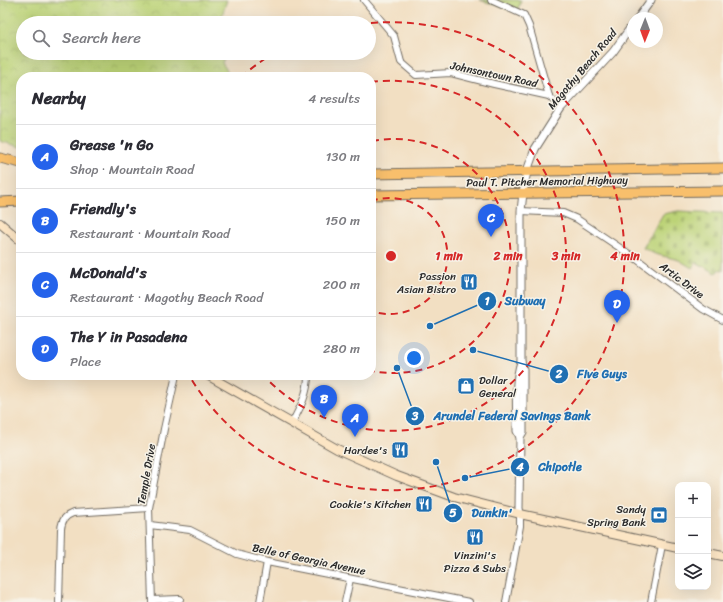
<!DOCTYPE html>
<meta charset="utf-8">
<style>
body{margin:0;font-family:Sriracha,sans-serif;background:#f7f7f7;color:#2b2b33}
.controls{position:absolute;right:12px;bottom:12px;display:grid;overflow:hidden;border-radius:8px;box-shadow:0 4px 16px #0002}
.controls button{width:36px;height:36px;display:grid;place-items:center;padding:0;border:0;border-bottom:1px solid #e1e1e2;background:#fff;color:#2b2b33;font:20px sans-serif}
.compass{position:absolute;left:627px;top:12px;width:36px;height:36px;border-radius:50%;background:#fff;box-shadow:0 4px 16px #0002;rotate:181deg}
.you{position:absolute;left:414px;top:358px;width:14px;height:14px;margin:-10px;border:3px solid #fff;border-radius:50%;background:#1a73e8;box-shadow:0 0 0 6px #1a73e833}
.badge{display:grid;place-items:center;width:26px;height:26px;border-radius:50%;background:#2563eb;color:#fff;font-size:13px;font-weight:700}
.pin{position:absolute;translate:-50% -33px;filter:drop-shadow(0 1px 2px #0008)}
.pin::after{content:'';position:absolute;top:21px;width:14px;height:12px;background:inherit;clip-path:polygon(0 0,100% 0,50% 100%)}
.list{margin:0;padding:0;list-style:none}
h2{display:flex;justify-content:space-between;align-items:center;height:52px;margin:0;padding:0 16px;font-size:17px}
h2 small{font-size:13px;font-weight:400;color:#7c7c81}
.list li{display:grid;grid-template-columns:26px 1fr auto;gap:12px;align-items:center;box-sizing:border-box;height:64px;padding:0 16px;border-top:1px solid #e1e1e2}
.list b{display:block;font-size:15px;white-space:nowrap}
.list p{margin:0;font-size:13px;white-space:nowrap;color:#7c7c81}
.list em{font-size:13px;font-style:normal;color:#7c7c81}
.icon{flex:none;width:22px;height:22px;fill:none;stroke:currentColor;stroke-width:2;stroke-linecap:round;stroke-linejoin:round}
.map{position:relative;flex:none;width:723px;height:602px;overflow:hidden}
.search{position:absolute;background:#fff;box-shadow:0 4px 16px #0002;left:16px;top:16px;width:360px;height:44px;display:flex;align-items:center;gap:10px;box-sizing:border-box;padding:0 14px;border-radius:22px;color:#7c7c81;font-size:15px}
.panel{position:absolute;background:#fff;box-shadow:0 4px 16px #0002;left:16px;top:72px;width:360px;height:308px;border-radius:16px}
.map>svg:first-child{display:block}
</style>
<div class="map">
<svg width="723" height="602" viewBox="0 0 723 602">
<defs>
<pattern id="cemetery-stones" width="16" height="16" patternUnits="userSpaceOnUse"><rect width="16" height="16" fill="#bcd377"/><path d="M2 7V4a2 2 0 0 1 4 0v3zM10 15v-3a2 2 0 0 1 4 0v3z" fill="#a2b567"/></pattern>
<pattern id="park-crowns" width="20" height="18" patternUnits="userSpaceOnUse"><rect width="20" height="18" fill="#bcd377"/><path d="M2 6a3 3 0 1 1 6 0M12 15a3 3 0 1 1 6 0" fill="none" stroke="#a2b567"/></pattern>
</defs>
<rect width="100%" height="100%" fill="#f7f3e8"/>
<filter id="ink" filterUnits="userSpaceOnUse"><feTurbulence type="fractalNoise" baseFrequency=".025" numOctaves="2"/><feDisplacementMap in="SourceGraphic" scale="8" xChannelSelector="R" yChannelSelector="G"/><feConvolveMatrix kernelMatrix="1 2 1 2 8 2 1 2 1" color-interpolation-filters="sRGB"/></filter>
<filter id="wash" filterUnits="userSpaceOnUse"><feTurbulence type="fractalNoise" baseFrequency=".012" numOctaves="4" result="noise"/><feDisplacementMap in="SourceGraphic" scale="16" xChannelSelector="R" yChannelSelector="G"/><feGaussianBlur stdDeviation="0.9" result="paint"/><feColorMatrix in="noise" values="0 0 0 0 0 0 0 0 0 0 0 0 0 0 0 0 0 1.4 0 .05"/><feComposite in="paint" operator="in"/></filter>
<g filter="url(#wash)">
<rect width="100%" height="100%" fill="#f2dfc2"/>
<path fill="url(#cemetery-stones)" stroke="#747f51" d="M678 211 723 213V271L720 269 716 273 696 262 692 268 679 260 655 254 643 248 663 214Z"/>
<g fill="url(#park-crowns)" stroke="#747f51">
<path d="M0 0H227L220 22 221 23H23V53H226L222 63 228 72 227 77H21V147L0 141Z"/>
<path d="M480 0H521L517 12Z"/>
</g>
</g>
<g filter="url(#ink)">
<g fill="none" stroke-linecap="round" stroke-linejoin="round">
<g stroke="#716a60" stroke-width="8">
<g id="minor">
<path d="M364 0 394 36 401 62 416 75 451 73 494 84 549 96 561 108"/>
<path d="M491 0 524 15 529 26 549 96"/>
<path d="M521 211 563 213 577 219 638 260 703 309 723 320"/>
<path d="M292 423C300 408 308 394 308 375"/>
<path d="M150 525 190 530 237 554 267 562 469 602"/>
<path d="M152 600 180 599"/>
<path d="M59 602 61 529C62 520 65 516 73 513L149 508"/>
<path d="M152 602 149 508 164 429 176 375"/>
<path d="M260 602 267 562"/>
<path d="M345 602 350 579"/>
<path d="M506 602 520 526V514"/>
<path d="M651 602 662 545"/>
</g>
</g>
<g stroke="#716a60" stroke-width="9">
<g id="tertiary">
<path d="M638 18 651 0"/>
<path d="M520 437 523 432V369L521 362V211L523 193 527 171 535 149 561 108 613 52 633 24"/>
<path d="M520 514 519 508 520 437 517 431C517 409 514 383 521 362"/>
</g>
</g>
<g stroke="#716a60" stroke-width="10">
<g id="secondary">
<path d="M0 223 21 241"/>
<path d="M207 375 337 449 397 476 454 497 520 514 678 548"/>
<path d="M708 553 723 556"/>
</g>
</g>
<g stroke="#716a60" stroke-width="11">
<g id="primary">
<path d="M0 158 21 163"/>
<path d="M371 174 723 168"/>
<path d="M371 195 723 191"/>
<path d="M0 202 21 201"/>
</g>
</g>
<use href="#minor" stroke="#fff" stroke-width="6"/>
<use href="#tertiary" stroke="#fff" stroke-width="7"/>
<use href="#secondary" stroke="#fce5c4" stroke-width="8"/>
<use href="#primary" stroke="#f8bf6c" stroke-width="9"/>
</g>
</g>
<g fill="none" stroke="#d62828" stroke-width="2" stroke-dasharray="7 5">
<path d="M371 201A58 58 0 1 1 371 311"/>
<path d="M372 141A117 117 0 1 1 372 371"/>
<path d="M371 82A175 175 0 1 1 263 375"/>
<path d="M241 77A234 234 0 0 1 274 53M371 23A234 234 0 1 1 190 377"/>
</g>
<defs>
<g id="restaurant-square" transform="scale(0.9)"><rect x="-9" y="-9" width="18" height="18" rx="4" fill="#1f6fb2" stroke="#f7f3e8"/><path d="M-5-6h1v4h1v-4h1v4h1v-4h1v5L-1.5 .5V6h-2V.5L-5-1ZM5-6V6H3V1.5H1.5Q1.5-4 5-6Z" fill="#fff"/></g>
<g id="shop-square" transform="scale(0.9)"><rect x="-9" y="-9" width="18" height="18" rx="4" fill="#1f6fb2" stroke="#f7f3e8"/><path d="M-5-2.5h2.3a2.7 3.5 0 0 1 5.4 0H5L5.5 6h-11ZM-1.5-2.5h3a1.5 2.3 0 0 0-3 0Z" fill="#fff"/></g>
<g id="bank-square" transform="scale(0.9)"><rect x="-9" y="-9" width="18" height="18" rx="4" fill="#1f6fb2" stroke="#f7f3e8"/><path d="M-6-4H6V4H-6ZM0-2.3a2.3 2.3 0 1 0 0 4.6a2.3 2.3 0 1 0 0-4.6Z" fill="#fff"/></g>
</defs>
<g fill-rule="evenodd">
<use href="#restaurant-square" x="469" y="282"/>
<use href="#shop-square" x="466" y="386"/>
<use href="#restaurant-square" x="400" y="450"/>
<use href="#restaurant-square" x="424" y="504"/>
<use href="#bank-square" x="659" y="515"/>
<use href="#restaurant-square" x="475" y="537"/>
</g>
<g text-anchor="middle" stroke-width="3" stroke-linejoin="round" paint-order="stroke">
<g font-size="11" fill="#2b2b2b" stroke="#f7f3e8">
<text transform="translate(582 69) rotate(-50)" y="4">Magothy Beach Road</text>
<text transform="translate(494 74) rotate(12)" y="4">Johnsontown Road</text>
<text transform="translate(547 181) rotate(-1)" y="4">Paul T. Pitcher Memorial Highway</text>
<text transform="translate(682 280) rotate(37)" y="4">Artic Drive</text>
<text transform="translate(146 474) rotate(-80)" y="4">Temple Drive</text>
<text transform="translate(309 559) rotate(12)" y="4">Belle of Georgia Avenue</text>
</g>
<g font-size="11" fill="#2b2b2b" stroke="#f7f3e8" text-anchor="end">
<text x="456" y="280">Passion<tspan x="456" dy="13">Asian Bistro</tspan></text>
<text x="479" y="384" text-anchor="start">Dollar<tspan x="479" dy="13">General</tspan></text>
<text x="387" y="454">Hardee's</text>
<text x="411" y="508">Cookie's Kitchen</text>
<text x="646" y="513">Sandy<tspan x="646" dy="13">Spring Bank</tspan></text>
<text x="475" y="559" text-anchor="middle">Vinzini's<tspan x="475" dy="13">Pizza &amp; Subs</tspan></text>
</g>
</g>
<circle cx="391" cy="256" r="6" fill="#d62828" stroke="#f7f3e8" stroke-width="2"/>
<g font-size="12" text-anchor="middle" font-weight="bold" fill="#d62828" stroke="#f7f3e8" stroke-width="3" stroke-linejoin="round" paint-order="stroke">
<text x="449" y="260">1 min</text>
<text x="508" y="260">2 min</text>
<text x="566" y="260">3 min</text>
<text x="625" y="260">4 min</text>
</g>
<path fill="none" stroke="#1f6fb2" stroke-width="1.5" d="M430 326L487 301M473 350L559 374M397 368L415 416M465 478L520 467M436 462L453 513"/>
<g fill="#1f6fb2" stroke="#f7f3e8" stroke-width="1.5">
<circle cx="430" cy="326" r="4"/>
<circle cx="473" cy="350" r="4"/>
<circle cx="397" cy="368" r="4"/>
<circle cx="465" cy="478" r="4"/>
<circle cx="436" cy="462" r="4"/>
<circle cx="487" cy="301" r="10"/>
<circle cx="559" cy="374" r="10"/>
<circle cx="415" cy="416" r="10"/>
<circle cx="520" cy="467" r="10"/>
<circle cx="453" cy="513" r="10"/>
</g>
<g font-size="12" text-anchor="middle" font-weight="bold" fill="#fff">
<text x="487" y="305">1</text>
<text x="559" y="378">2</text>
<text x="415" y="420">3</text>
<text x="520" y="471">4</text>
<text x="453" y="517">5</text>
</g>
<g font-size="12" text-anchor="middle" font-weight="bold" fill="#1f6fb2" stroke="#f7f3e8" stroke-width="3" stroke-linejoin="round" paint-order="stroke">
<text x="525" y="305">Subway</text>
<text x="602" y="378">Five Guys</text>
<text x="512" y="420">Arundel Federal Savings Bank</text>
<text x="560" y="471">Chipotle</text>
<text x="492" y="517">Dunkin'</text>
</g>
</svg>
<div class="controls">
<button>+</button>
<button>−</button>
<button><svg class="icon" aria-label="layers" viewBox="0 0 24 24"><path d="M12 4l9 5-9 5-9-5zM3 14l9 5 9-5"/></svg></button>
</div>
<svg class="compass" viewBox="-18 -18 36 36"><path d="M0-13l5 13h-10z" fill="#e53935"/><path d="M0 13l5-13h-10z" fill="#7c7c81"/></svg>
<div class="you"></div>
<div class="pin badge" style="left:355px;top:437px">A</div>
<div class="pin badge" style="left:324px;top:418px">B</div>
<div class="pin badge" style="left:491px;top:237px">C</div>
<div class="pin badge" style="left:617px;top:323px">D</div>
<div class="search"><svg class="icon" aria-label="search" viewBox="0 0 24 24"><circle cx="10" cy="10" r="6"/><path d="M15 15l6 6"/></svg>Search here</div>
<section class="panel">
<h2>Nearby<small>4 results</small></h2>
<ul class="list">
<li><span class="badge">A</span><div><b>Grease 'n Go</b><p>Shop · Mountain Road</p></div><em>130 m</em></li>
<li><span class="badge">B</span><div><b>Friendly's</b><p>Restaurant · Mountain Road</p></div><em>150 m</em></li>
<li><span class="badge">C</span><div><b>McDonald's</b><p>Restaurant · Magothy Beach Road</p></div><em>200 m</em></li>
<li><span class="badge">D</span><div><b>The Y in Pasadena</b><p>Place</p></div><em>280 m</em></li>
</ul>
</section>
</div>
